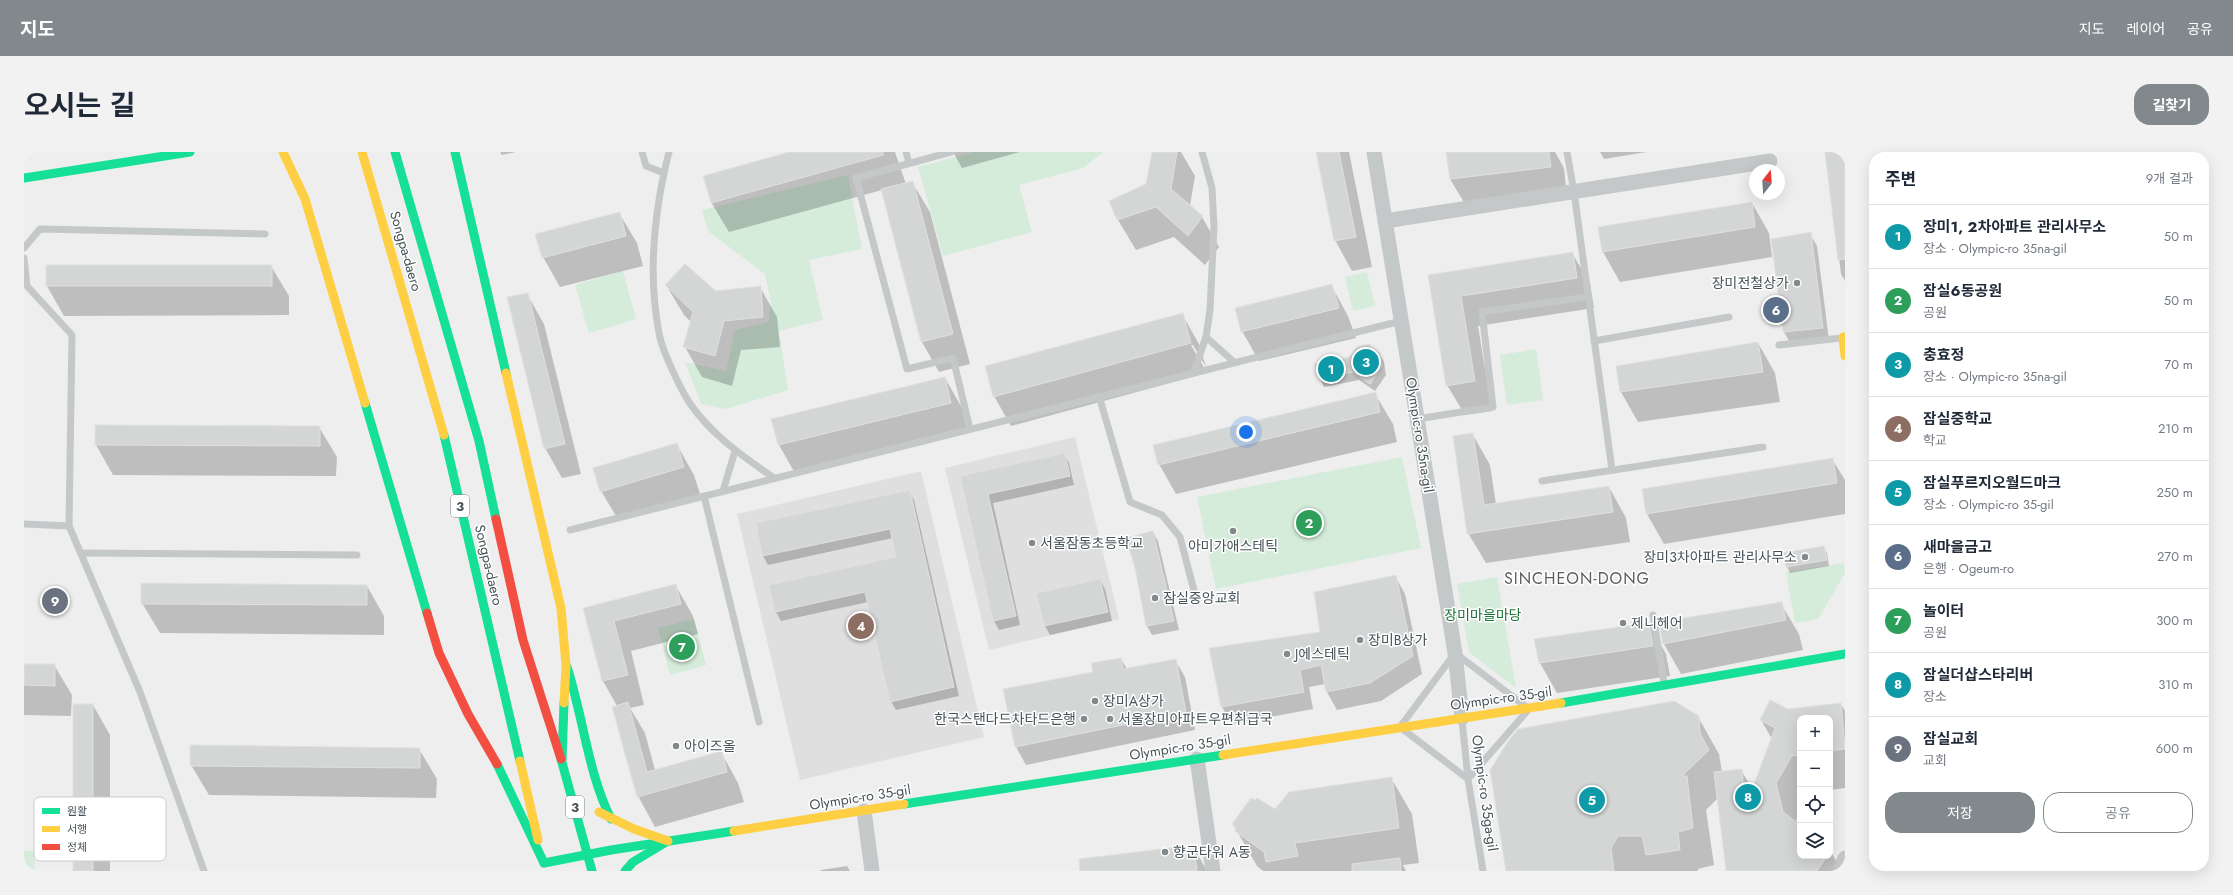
<!DOCTYPE html>
<html lang="ko">
<meta charset="utf-8">
<style>
body{margin:0;font-family:Jost,"Noto Sans KR",sans-serif;background:#f2f2f3;color:#1f2937}
.controls{position:absolute;right:12px;bottom:12px;display:grid;overflow:hidden;border-radius:8px;box-shadow:0 4px 16px #0002}
.controls button{width:36px;height:36px;display:grid;place-items:center;padding:0;border:0;border-bottom:1px solid #e0e1e3;background:#fff;color:#1f2937;font:20px sans-serif}
.compass{position:absolute;left:1725px;top:12px;width:36px;height:36px;border-radius:50%;background:#fff;box-shadow:0 4px 16px #0002;rotate:17deg}
.you{position:absolute;left:1222px;top:280px;width:14px;height:14px;margin:-10px;border:3px solid #fff;border-radius:50%;background:#1a73e8;box-shadow:0 0 0 6px #1a73e833}
.badge{display:grid;place-items:center;width:26px;height:26px;border-radius:50%;background:#81898c;color:#fff;font-size:13px;font-weight:700}
.pin{position:absolute;translate:-50% -50%;border:2px solid #fff;box-shadow:0 1px 4px #0006}
.list{margin:0;padding:0;list-style:none}
h2{display:flex;justify-content:space-between;align-items:center;height:52px;margin:0;padding:0 16px;font-size:17px}
h2 small{font-size:13px;font-weight:400;color:#747a83}
.list li{display:grid;grid-template-columns:26px 1fr auto;gap:12px;align-items:center;box-sizing:border-box;height:64px;padding:0 16px;border-top:1px solid #e0e1e3}
.list b{display:block;font-size:15px;white-space:nowrap}
.list p{margin:0;font-size:13px;white-space:nowrap;color:#747a83}
.list em{font-size:13px;font-style:normal;color:#747a83}
.actions{display:flex;gap:8px;padding:12px 16px}
.actions a{flex:1;padding:9px 0;border:1px solid #81898c;border-radius:16px;text-align:center;font-size:14px;color:#81898c}
.actions .main{background:#81898c;color:#fff}
.icon{flex:none;width:22px;height:22px;fill:none;stroke:currentColor;stroke-width:2;stroke-linecap:round;stroke-linejoin:round}
.map{position:relative;flex:none;width:1821px;height:719px;overflow:hidden;border-radius:16px}
header{display:flex;align-items:center;gap:24px;box-sizing:border-box;height:56px;padding:0 20px;background:#81898c;color:#fff}
header strong{font-size:19px}
nav{display:flex;gap:22px;margin-inline-start:auto;font-size:14px}
.intro{display:flex;align-items:center;justify-content:space-between;box-sizing:border-box;height:96px;padding:0 24px}
h1{margin:0;font-size:28px}
.button{padding:10px 18px;border-radius:16px;background:#81898c;color:#fff;font-size:14px;font-weight:700}
main{display:flex;gap:24px;padding:0 24px}
aside{flex:1;background:#fff;border-radius:16px;box-shadow:0 4px 16px #0002}
.map>svg:first-child{display:block}
</style>
<header>
<strong>지도</strong>
<nav><a>지도</a><a>레이어</a><a>공유</a></nav>
</header>
<div class="intro"><h1>오시는 길</h1><a class="button">길찾기</a></div>
<main>
<div class="map">
<svg width="1821" height="719" viewBox="0 0 1821 719">
<rect width="100%" height="100%" fill="#eee"/>
<g fill="#e0dfdf">
<path d="M1051 285 1095 467 965 498 921 316Z"/>
<path d="M897 319 960 585 776 628 713 362Z"/>
</g>
<g fill="#d4ecd9">
<path d="M950 0H1079L1059 16 995 33 1008 80 919 104 894 15Z"/>
<path d="M824 23 838 97 785 108 799 168 755 179 764 238 702 257 677 252 661 210 702 219 711 178 745 170 747 150 741 122 684 79 678 58Z"/>
<path d="M599 119 612 167 565 181 551 133Z"/>
<path d="M1343 120 1351 154 1329 159 1321 125Z"/>
<path d="M1512 197 1519 248 1483 253 1476 203Z"/>
<path d="M1378 305 1397 396 1192 437 1173 345Z"/>
<path d="M1820 411 1821 421 1794 467 1771 471 1762 420Z"/>
<path d="M1473 425 1492 536 1445 500 1433 432Z"/>
<path d="M670 467 682 513 646 523 634 476Z"/>
<path d="M11 699 10 719H0V699Z"/>
</g>
<g fill="#0003">
<path d="M476 0H492L478 3Z"/>
<path d="M769 0H871L882 32 888 30 906 60 946 212 915 220 898 190 858 38 705 80 687 50Z"/>
<path d="M929 0H996L938 16Z"/>
<path d="M1129 0H1157L1171 24 1166 54 1178 65 1195 95 1181 113 1150 85 1112 98 1094 68 1086 50 1123 33Z"/>
<path d="M1293 0H1325L1348 115 1328 119 1311 88Z"/>
<path d="M1423 0H1531L1540 16 1543 45 1444 57 1426 27Z"/>
<path d="M1576 0H1623L1580 7Z"/>
<path d="M1802 0H1821V129L1817 122Z"/>
<path d="M1728 51 1745 81 1748 105 1596 130 1579 100 1575 76Z"/>
<path d="M595 61 613 91 619 114 536 135 519 105Z"/>
<path d="M1786 82 1793 94 1805 188 1767 192 1760 180 1748 87Z"/>
<path d="M1548 101 1566 131 1570 156 1454 174 1468 259 1441 263 1423 233 1405 124Z"/>
<path d="M247 114 265 144V163L40 164 23 134Z"/>
<path d="M642 133 691 140 736 135 753 165 756 195 717 198 708 234 678 225 661 195 667 170 660 163Z"/>
<path d="M1307 133 1324 164 1332 186 1235 209 1218 179Z"/>
<path d="M503 142 520 172 557 322 538 326 521 296Z"/>
<path d="M1158 162 1175 192 1182 215 1169 193H1167L1183 221 987 274 970 244Z"/>
<path d="M1734 191 1751 221 1756 250 1614 270 1597 240Z"/>
<path d="M1355 201 1360 210 1362 223 1351 239 1335 228 1300 235 1296 227 1292 212Z"/>
<path d="M921 226 938 256 944 281 772 323 755 293 748 268Z"/>
<path d="M1351 242 1369 272 1373 290 1152 342 1135 312Z"/>
<path d="M295 275 313 305 312 324 89 323 72 293Z"/>
<path d="M1449 283 1466 313 1472 352 1585 335 1602 366 1606 390 1462 411 1444 381Z"/>
<path d="M653 293 670 323 677 345 595 369 577 339Z"/>
<path d="M1040 302 1045 311 1050 333 969 351 996 473 975 478 970 469 937 325Z"/>
<path d="M1808 307 1821 328V362L1640 392 1623 362 1619 338Z"/>
<path d="M885 339 890 348 935 544 872 558 867 549 844 450 757 469 752 460 873 406 869 386 744 413 739 404Z"/>
<path d="M1129 380 1134 389 1155 478 1128 483 1123 474 1112 416Z"/>
<path d="M1799 395 1803 401 1805 414 1766 421 1763 415Z"/>
<path d="M1371 424 1381 442 1398 522 1357 549 1313 558 1303 540 1301 532 1285 535 1289 557 1208 572 1198 555Z"/>
<path d="M1076 428 1081 437 1088 469 1026 483 1021 474Z"/>
<path d="M343 434 360 464V483L136 481 118 451Z"/>
<path d="M652 434 669 464 674 482 607 499 620 553 606 556 621 581 631 618 697 600 714 631 720 650 631 675 614 644 593 554 579 529 560 457Z"/>
<path d="M1757 452 1775 482 1779 498 1657 522 1640 492Z"/>
<path d="M1625 472 1642 502 1646 524 1533 541 1516 511Z"/>
<path d="M1097 507 1103 517 1151 508 1161 525 1171 578 1002 613 992 595 980 538 1070 521Z"/>
<path d="M0 513H30L48 543 47 564 0 563Z"/>
<path d="M1817 552 1821 559V636L1806 638V566H1776V662L1772 668 1776 675V704H1806V698L1818 719H1703L1694 646 1682 658 1690 713 1674 717V719H1483L1674 565 1695 602 1698 620 1717 618 1729 638 1748 587 1737 568 1763 558Z"/>
<path d="M69 553 86 583V719H50Z"/>
<path d="M395 597 413 627 412 646 185 643 167 613Z"/>
<path d="M1367 626 1388 662 1395 711 1379 713 1382 719H1239L1233 714 1209 672Z"/>
<path d="M1169 694 1183 719H1057Z"/>
<path d="M823 714 826 719H796L797 718Z"/>
</g>
<g fill="#d4d6d6" stroke="#dfe0e1">
<path d="M765 0H859V3L687 51 679 24Z"/>
<path d="M1128 0H1153L1147 37 1179 64 1164 84 1132 55 1093 68 1085 49 1122 32Z"/>
<path d="M1292 0H1315L1332 85 1310 89Z"/>
<path d="M1422 0H1525L1527 15 1426 27Z"/>
<path d="M1801 0H1821V107L1814 108Z"/>
<path d="M889 29 929 182 897 190 857 37Z"/>
<path d="M1728 50 1731 75 1578 100 1574 75Z"/>
<path d="M596 60 602 84 518 106 511 82Z"/>
<path d="M1787 80 1799 176 1759 180 1747 87Z"/>
<path d="M1549 100 1553 126 1437 144 1451 229 1422 234 1404 123Z"/>
<path d="M661 112 692 139 737 134 739 165 700 169 691 204 659 195 669 160 641 133Z"/>
<rect x="22" y="113" width="226" height="21"/>
<path d="M1308 132 1315 156 1217 180 1211 156Z"/>
<path d="M504 141 541 292 520 297 483 145Z"/>
<path d="M1159 161 1167 191 969 245 961 214Z"/>
<path d="M1734 190 1739 220 1596 240 1592 214Z"/>
<path d="M1345 192 1356 201 1358 214 1346 232 1329 220 1295 227 1291 212 1326 205 1333 195Z"/>
<path d="M921 225 927 251 754 293 747 267Z"/>
<path d="M1352 240 1356 260 1134 313 1129 293Z"/>
<path d="M71 273 296 274V294L71 293Z"/>
<path d="M1449 281 1460 353 1585 334 1589 360 1443 382 1429 284Z"/>
<path d="M653 291 660 315 576 340 569 316Z"/>
<path d="M1041 301 1046 324 964 342 992 464 969 469 936 324Z"/>
<path d="M1809 306 1813 331 1622 362 1618 337Z"/>
<path d="M886 338 930 535 866 550 841 440 751 460 745 433 872 405 866 377 738 404 732 371Z"/>
<path d="M1129 379 1150 469 1122 474 1111 416 1102 386Z"/>
<path d="M1800 394 1803 408 1762 415 1759 401Z"/>
<path d="M1372 423 1389 504 1346 531 1302 540 1297 513 1276 518 1280 540 1197 555 1185 496 1296 480 1290 440Z"/>
<path d="M1076 427 1084 460 1020 474 1012 441Z"/>
<path d="M117 431 343 433V453L117 452Z"/>
<path d="M652 432 657 452 590 469 604 523 578 529 559 456Z"/>
<path d="M1758 450 1762 468 1639 492 1635 470Z"/>
<path d="M1623 471H1625L1629 494 1515 511 1510 487Z"/>
<path d="M1097 506 1099 517 1152 507 1162 560 991 595 979 537 1069 520 1067 511Z"/>
<path d="M0 512H31V534L0 533Z"/>
<path d="M1746 548 1764 557 1817 551 1821 597 1806 599V566H1776V603L1768 604 1752 631 1759 660 1776 673V704H1803L1793 719H1702L1690 620 1718 617 1721 656 1751 576 1736 568Z"/>
<path d="M1650 549 1675 564 1676 581 1685 598 1658 624H1663L1669 676 1654 680 1656 698 1622 703 1618 684H1594L1587 696 1590 719H1482L1466 618 1485 588 1494 577Z"/>
<path d="M604 550 623 620 698 599 703 620 613 645 588 555Z"/>
<rect x="49" y="552" width="20" height="167"/>
<path d="M166 593 396 596V616L166 614Z"/>
<path d="M1368 625 1375 676 1271 691 1274 704 1242 710 1240 700 1211 679 1212 675 1208 672 1227 646 1231 648 1233 646 1251 657 1265 640Z"/>
<path d="M1170 693 1173 719H1056L1055 707Z"/>
<path d="M1376 706 1377 719H1328V712Z"/>
</g>
<g fill="none" stroke-linecap="round" stroke-linejoin="round">
<g stroke="#c5c8c9" stroke-width="7">
<path d="M618 0 622 14 640 21 645 0"/>
<path d="M882 0 885 11"/>
<path d="M927 0 832 26 883 217 929 206 946 277"/>
<path d="M1543 0 1550 40 1588 318"/>
<path d="M640 21C629 73 625 129 635 181 637 196 656 236 665 250 686 282 720 305 750 326"/>
<path d="M0 96 16 77 241 82"/>
<path d="M0 106 3 134 48 183 45 374 116 540 180 719"/>
<path d="M1182 185 1210 210"/>
<path d="M1570 189 1705 165"/>
<path d="M1755 193 1817 186"/>
<path d="M1170 220 1182 185 1186 158 1190 75 1188 36 1178 0"/>
<path d="M1075 244 1106 350 1138 363 1156 385 1173 450"/>
<path d="M1393 267 1469 255 1458 160 1563 145"/>
<path d="M1518 329 1739 295"/>
<path d="M699 339 711 299"/>
<path d="M680 344 735 570"/>
<path d="M0 372 45 374"/>
<path d="M546 378 1377 169"/>
<path d="M57 401 333 403"/>
<path d="M1629 463 1640 531"/>
<path d="M1431 501 1505 557 1444 627 1376 575Z"/>
<path d="M1438 568 1444 627 1459 719"/>
</g>
<g stroke="#c5c8c9" stroke-width="15">
<path d="M1350 0 1431 501 1438 566"/>
<path d="M1361 69 1746 9"/>
<path d="M1173 607 1189 719"/>
<path d="M840 659 848 719"/>
<path d="M1816 719 1821 706"/>
</g>
<g stroke="#16e098" stroke-width="9">
<path d="M371 0 455 289 472 367"/>
<path d="M431 0 482 221"/>
<path d="M0 26 166 0"/>
<path d="M341 251 403 461"/>
<path d="M420 283 496 609"/>
<path d="M543 515C559 564 564 621 587 667"/>
<path d="M1537 551 1821 502"/>
<path d="M537 607 568 719"/>
<path d="M538 608 540 551"/>
<path d="M473 612 520 711"/>
<path d="M880 652 1199 603"/>
<path d="M520 711 587 698 710 679"/>
<path d="M601 719 609 710 644 689"/>
</g>
<g stroke="#ffcf43" stroke-width="9">
<path d="M259 0 281 47 341 251"/>
<path d="M338 0 420 283"/>
<path d="M1821 185H1819L1821 204"/>
<path d="M482 221 537 456 542 513 540 551"/>
<path d="M1199 603 1537 551"/>
<path d="M496 609 514 688"/>
<path d="M575 660 610 677 644 689"/>
<path d="M710 679 880 652"/>
</g>
<g stroke="#f24e42" stroke-width="9">
<path d="M472 367 499 488 537 607"/>
<path d="M403 461 415 501 444 562 473 612"/>
</g>
</g>
<g fill="#81898c" stroke="#fff" stroke-width="1.5">
<circle cx="1773" cy="131" r="4"/>
<circle cx="1209" cy="379" r="4"/>
<circle cx="1008" cy="391" r="4"/>
<circle cx="1781" cy="405" r="4"/>
<circle cx="1131" cy="446" r="4"/>
<circle cx="1599" cy="471" r="4"/>
<circle cx="1336" cy="488" r="4"/>
<circle cx="1263" cy="502" r="4"/>
<circle cx="1071" cy="549" r="4"/>
<circle cx="1060" cy="567" r="4"/>
<circle cx="1086" cy="567" r="4"/>
<circle cx="652" cy="594" r="4"/>
<circle cx="1141" cy="700" r="4"/>
</g>
<g text-anchor="middle" stroke-width="3" stroke-linejoin="round" paint-order="stroke">
<g fill="#fff" stroke="#7e878a" stroke-width="1">
<rect x="427" y="343" width="18" height="22" rx="3"/>
<rect x="542" y="644" width="18" height="22" rx="3"/>
</g>
<g font-size="13" font-weight="bold" fill="#475358">
<text x="436" y="359">3</text>
<text x="551" y="660">3</text>
</g>
<g font-size="14" fill="#475358" stroke="#fff">
<text transform="translate(382 99) rotate(74)" y="5">Songpa-daero</text>
<text transform="translate(1396 283) rotate(81)" y="5">Olympic-ro 35na-gil</text>
<text transform="translate(465 413) rotate(77)" y="5">Songpa-daero</text>
<text transform="translate(1477 546) rotate(-8)" y="5">Olympic-ro 35-gil</text>
<text transform="translate(1156 595) rotate(-9)" y="5">Olympic-ro 35-gil</text>
<text transform="translate(1461 641) rotate(82)" y="5">Olympic-ro 35ga-gil</text>
<text transform="translate(836 645) rotate(-9)" y="5">Olympic-ro 35-gil</text>
</g>
<g font-size="14" fill="#475358" stroke="#fff" text-anchor="start">
<text x="1765" y="136" text-anchor="end">장미전철상가</text>
<text x="1016" y="396">서울잠동초등학교</text>
<text x="1209" y="399" text-anchor="middle">아미가애스테틱</text>
<text x="1773" y="410" text-anchor="end">장미3차아파트 관리사무소</text>
<text x="1139" y="451">잠실중앙교회</text>
<text x="1607" y="476">제니헤어</text>
<text x="1344" y="493">장미B상가</text>
<text x="1271" y="507">J에스테틱</text>
<text x="1079" y="554">장미A상가</text>
<text x="1052" y="572" text-anchor="end">한국스탠다드차타드은행</text>
<text x="1094" y="572">서울장미아파트우편취급국</text>
<text x="660" y="599">아이즈올</text>
<text x="1149" y="705">향군타워 A동</text>
</g>
<g font-size="14" fill="#1e733b" stroke="#fff">
<text x="1459" y="468">장미마을마당</text>
</g>
<g font-size="16" letter-spacing="1" fill="#5a5e61" stroke="#fff">
<text x="1553" y="432">SINCHEON-DONG</text>
</g>
</g>
<rect x="10" y="645" width="132" height="64" rx="6" fill="#fff" stroke="#c8cbcd" stroke-width="1"/>
<rect x="18" y="656" width="18" height="6" fill="#16e098"/>
<rect x="18" y="674" width="18" height="6" fill="#ffcf43"/>
<rect x="18" y="692" width="18" height="6" fill="#f24e42"/>
<g font-size="11" fill="#475358">
<text x="43" y="663">원활</text>
<text x="43" y="681">서행</text>
<text x="43" y="699">정체</text>
</g>
</svg>
<div class="controls">
<button>+</button>
<button>−</button>
<button><svg class="icon" aria-label="locate" viewBox="0 0 24 24"><circle cx="12" cy="12" r="6"/><path d="M12 2v4M12 18v4M2 12h4M18 12h4"/></svg></button>
<button><svg class="icon" aria-label="layers" viewBox="0 0 24 24"><path d="M12 4l9 5-9 5-9-5zM3 14l9 5 9-5"/></svg></button>
</div>
<svg class="compass" viewBox="-18 -18 36 36"><path d="M0-13l5 13h-10z" fill="#e53935"/><path d="M0 13l5-13h-10z" fill="#747a83"/></svg>
<div class="you"></div>
<div class="pin badge" style="left:1307px;top:217px;background:#0f9aa8">1</div>
<div class="pin badge" style="left:1285px;top:371px;background:#2e9e5b">2</div>
<div class="pin badge" style="left:1342px;top:210px;background:#0f9aa8">3</div>
<div class="pin badge" style="left:837px;top:474px;background:#8d6e63">4</div>
<div class="pin badge" style="left:1568px;top:648px;background:#0f9aa8">5</div>
<div class="pin badge" style="left:1752px;top:158px;background:#5c6f8a">6</div>
<div class="pin badge" style="left:658px;top:495px;background:#2e9e5b">7</div>
<div class="pin badge" style="left:1724px;top:645px;background:#0f9aa8">8</div>
<div class="pin badge" style="left:31px;top:449px;background:#6b7280">9</div>
</div>
<aside>
<h2>주변<small>9개 결과</small></h2>
<ul class="list">
<li><span class="badge" style="background:#0f9aa8">1</span><div><b>장미1, 2차아파트 관리사무소</b><p>장소 · Olympic-ro 35na-gil</p></div><em>50 m</em></li>
<li><span class="badge" style="background:#2e9e5b">2</span><div><b>잠실6동공원</b><p>공원</p></div><em>50 m</em></li>
<li><span class="badge" style="background:#0f9aa8">3</span><div><b>충효정</b><p>장소 · Olympic-ro 35na-gil</p></div><em>70 m</em></li>
<li><span class="badge" style="background:#8d6e63">4</span><div><b>잠실중학교</b><p>학교</p></div><em>210 m</em></li>
<li><span class="badge" style="background:#0f9aa8">5</span><div><b>잠실푸르지오월드마크</b><p>장소 · Olympic-ro 35-gil</p></div><em>250 m</em></li>
<li><span class="badge" style="background:#5c6f8a">6</span><div><b>새마을금고</b><p>은행 · Ogeum-ro</p></div><em>270 m</em></li>
<li><span class="badge" style="background:#2e9e5b">7</span><div><b>놀이터</b><p>공원</p></div><em>300 m</em></li>
<li><span class="badge" style="background:#0f9aa8">8</span><div><b>잠실더샵스타리버</b><p>장소</p></div><em>310 m</em></li>
<li><span class="badge" style="background:#6b7280">9</span><div><b>잠실교회</b><p>교회</p></div><em>600 m</em></li>
</ul>
<div class="actions"><a class="main">저장</a><a>공유</a></div>
</aside>
</main>
